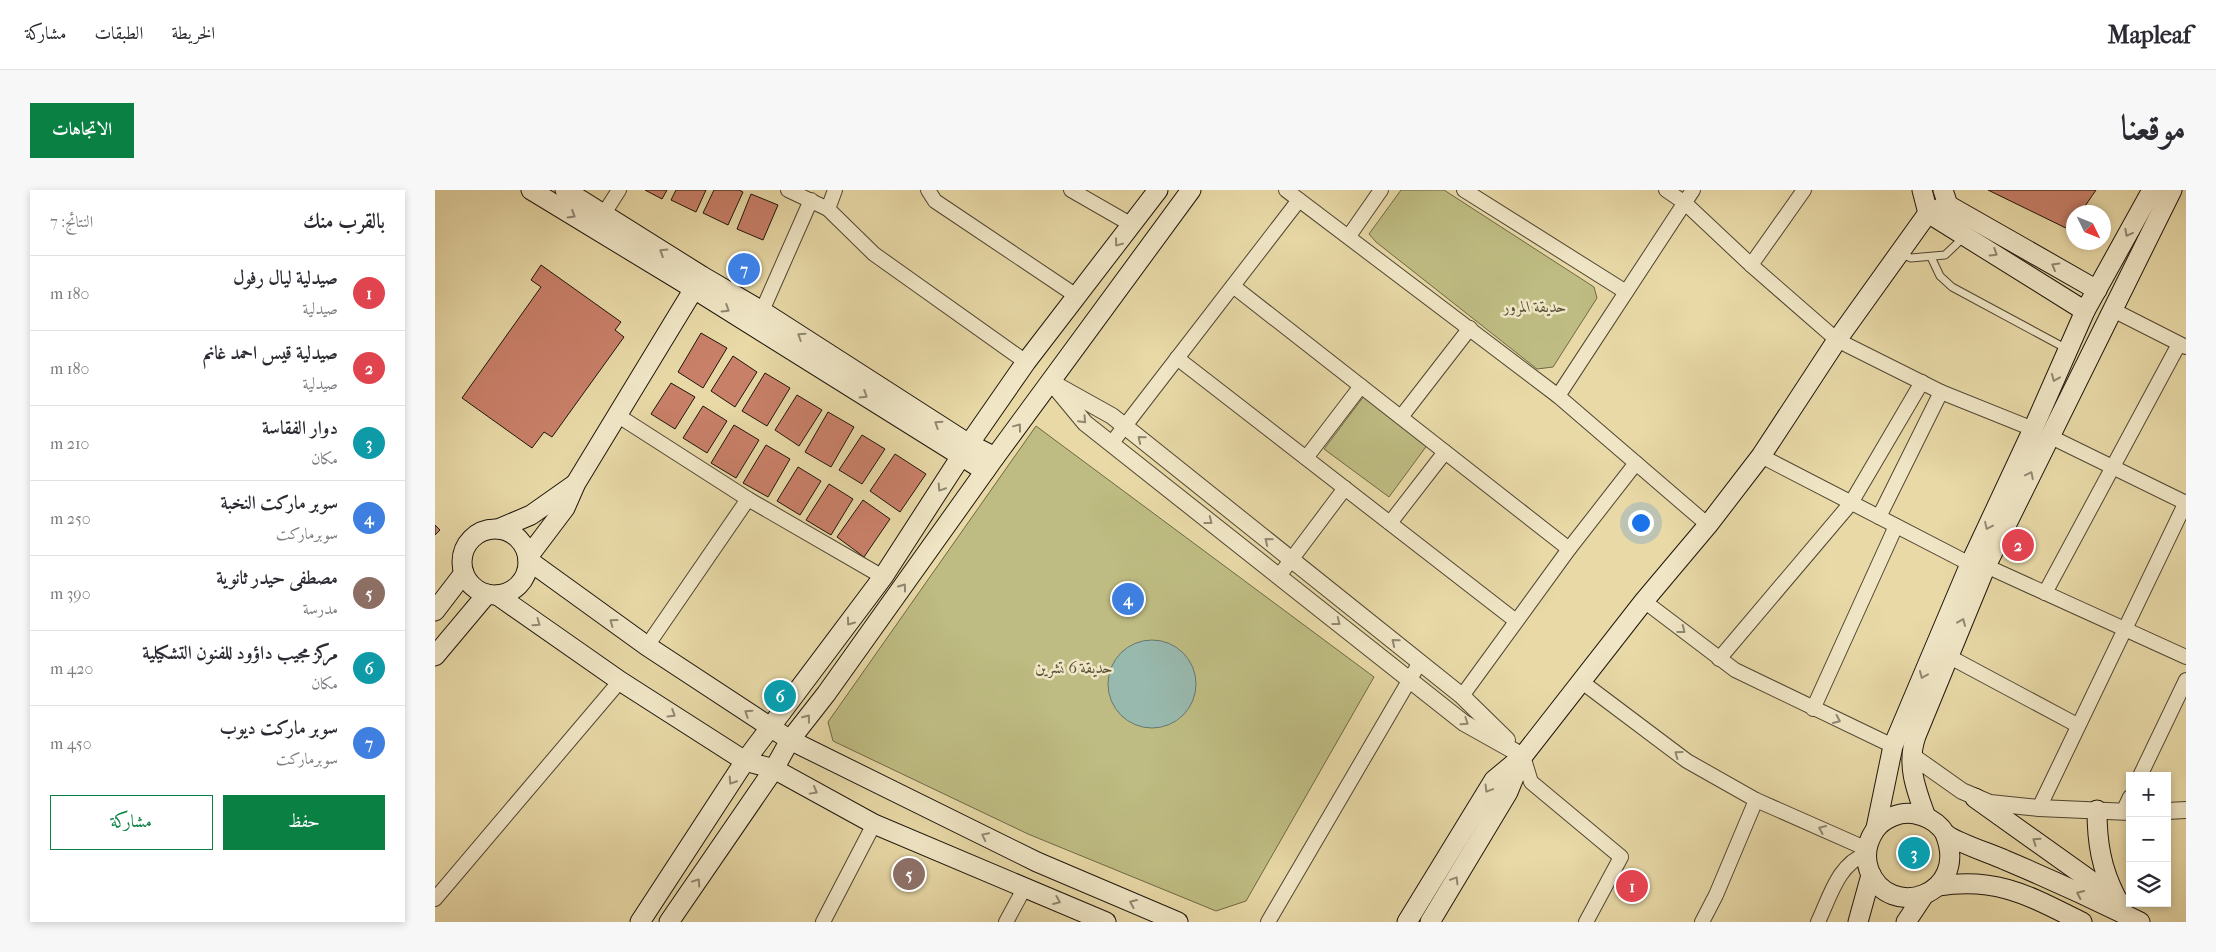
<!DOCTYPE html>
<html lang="ar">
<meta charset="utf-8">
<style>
body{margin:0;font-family:"IM FELL French Canon",Amiri,serif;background:#f7f7f7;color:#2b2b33;direction:rtl}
.controls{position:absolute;right:15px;bottom:15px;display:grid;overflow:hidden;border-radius:0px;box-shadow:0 2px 8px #0003}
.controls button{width:45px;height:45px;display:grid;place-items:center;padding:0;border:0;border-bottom:1px solid #e1e1e2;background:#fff;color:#2b2b33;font:25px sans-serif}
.compass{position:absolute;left:1631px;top:15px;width:45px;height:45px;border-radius:50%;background:#fff;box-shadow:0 2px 8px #0003;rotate:133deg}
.you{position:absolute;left:1205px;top:332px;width:18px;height:18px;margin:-12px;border:4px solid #fff;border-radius:50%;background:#1a73e8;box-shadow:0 0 0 8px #1a73e833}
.badge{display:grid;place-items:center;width:32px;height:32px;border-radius:50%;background:#0b8043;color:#fff;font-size:16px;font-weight:700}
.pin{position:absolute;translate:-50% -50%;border:2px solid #fff;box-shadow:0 1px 5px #0006}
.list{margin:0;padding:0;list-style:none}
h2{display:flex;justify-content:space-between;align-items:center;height:65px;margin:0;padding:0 20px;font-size:21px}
h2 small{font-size:16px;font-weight:400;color:#7c7c81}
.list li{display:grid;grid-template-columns:32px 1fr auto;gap:15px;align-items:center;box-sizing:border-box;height:75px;padding:0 20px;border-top:1px solid #e1e1e2}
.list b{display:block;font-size:19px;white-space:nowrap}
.list p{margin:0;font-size:16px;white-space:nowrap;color:#7c7c81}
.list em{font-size:16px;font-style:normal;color:#7c7c81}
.actions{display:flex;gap:10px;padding:15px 20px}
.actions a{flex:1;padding:11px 0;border:1px solid #0b8043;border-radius:0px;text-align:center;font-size:18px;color:#0b8043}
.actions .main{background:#0b8043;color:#fff}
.icon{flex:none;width:28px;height:28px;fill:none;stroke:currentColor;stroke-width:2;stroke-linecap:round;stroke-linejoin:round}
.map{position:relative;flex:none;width:1751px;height:732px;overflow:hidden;direction:ltr;border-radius:0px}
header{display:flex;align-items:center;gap:30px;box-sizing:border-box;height:70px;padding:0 25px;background:#fff;border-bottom:1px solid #e1e1e2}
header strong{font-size:24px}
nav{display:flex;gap:28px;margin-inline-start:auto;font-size:18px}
.intro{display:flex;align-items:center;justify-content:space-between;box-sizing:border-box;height:120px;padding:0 30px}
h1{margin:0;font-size:35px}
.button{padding:12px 22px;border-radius:0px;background:#0b8043;color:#fff;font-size:18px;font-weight:700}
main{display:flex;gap:30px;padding:0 30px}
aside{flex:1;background:#fff;border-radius:0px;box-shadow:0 2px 8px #0003}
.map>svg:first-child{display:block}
</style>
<header>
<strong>Mapleaf</strong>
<nav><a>الخريطة</a><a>الطبقات</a><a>مشاركة</a></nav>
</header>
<div class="intro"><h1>موقعنا</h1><a class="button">الاتجاهات</a></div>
<main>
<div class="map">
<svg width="1751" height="732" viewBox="0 0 1751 732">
<rect width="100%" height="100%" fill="#e8d9a7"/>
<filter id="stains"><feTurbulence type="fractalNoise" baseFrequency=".004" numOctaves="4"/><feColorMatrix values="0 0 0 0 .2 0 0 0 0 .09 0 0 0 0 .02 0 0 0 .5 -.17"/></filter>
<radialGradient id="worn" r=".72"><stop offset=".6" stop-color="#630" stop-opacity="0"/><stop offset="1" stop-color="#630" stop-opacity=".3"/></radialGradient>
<g fill="#bebc82" stroke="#6e6846">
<path d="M966 0H1009L1159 97 1162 108 1118 177 1102 179 941 52 934 44Z"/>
<path d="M929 206 993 254 954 307 889 259Z"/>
<path d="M601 236 939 487 811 711 781 721 593 644 398 551 393 532Z"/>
</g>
<circle fill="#98b9ae" stroke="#67776d" cx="717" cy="494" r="44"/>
<g fill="#c98069" stroke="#1d150b">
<path d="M210 0H232L227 9Z"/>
<path d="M241 0H271L261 22 236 10Z"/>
<path d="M279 0H304L308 2 293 35 268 23Z"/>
<path d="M1553 0H1661L1646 22H1638V34L1635 40Z"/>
<path d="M316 4 343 15 328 50 302 39Z"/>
<path d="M106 75 186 132 180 140 189 147 117 247 109 242 97 258 27 208 106 97 96 90Z"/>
<path d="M266 143 292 158 268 198 243 182Z"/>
<path d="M298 166 322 182 300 217 276 201Z"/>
<path d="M330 183 355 198 332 236 307 221Z"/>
<path d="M236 193 260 207 240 239 216 224Z"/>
<path d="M362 205 387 220 364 256 340 240Z"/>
<path d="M268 216 292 231 272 263 248 248Z"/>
<path d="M393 222 419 237 396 277 370 262Z"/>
<path d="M299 235 324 250 301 288 276 273Z"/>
<path d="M427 245 450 259 427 294 404 280Z"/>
<path d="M331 255 355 269 333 307 308 293Z"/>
<path d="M460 264 491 284 465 322 435 301Z"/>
<path d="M363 277 386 291 365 325 342 311Z"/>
<path d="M394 294 418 309 396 345 371 330Z"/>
<path d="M428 310 455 329 429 367 402 347Z"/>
<path d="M0 335 5 340 0 345Z"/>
</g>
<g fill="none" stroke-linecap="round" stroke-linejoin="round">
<g stroke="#504632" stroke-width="9">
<g id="service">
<path d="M1466 64 1476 68 1510 65 1529 47"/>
<path d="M1496 67 1505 86 1517 97 1632 159"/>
</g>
</g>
<g stroke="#504632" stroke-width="16">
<g id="minor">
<path d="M353 0 393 19"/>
<path d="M400 0 393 19 439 64 591 172"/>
<path d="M493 0 500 11 643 107"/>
<path d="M636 0 697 35"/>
<path d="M851 0 1123 206 1273 335"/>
<path d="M1029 0 1191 102"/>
<path d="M1231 0 1250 13 1316 75 1402 150 1506 202 1598 239"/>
<path d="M168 25 184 0"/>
<path d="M914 46 946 0"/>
<path d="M1316 75 1369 0"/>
<path d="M798 96 1134 359"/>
<path d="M1678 120 1751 157"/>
<path d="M327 121 376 10"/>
<path d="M742 168 1081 431"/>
<path d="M1123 206 1258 0"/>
<path d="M182 225 313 309 448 387"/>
<path d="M966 227 1035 138"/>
<path d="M1614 246 1751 313"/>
<path d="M676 254 864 10"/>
<path d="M1326 266 1535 374"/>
<path d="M871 268 926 196"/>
<path d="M1444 327 1506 202"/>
<path d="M955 333 1010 262"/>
<path d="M1551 376 1751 467"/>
<path d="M844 386 910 298"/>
<path d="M1610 403 1744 154"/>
<path d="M1209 411 1300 480 1458 556"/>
<path d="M212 456 313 309"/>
<path d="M1513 466 1642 535"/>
<path d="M1284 469 1416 313 1487 192"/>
<path d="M1147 492 1252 571 1321 610 1432 659"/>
<path d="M1027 506 1134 359 1201 273"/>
<path d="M1378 519 1461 336"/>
<path d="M1088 566 1096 592 1186 667 1151 732"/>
<path d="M1705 586 1751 490"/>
<path d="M1604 618 1751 312"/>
<path d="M1688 622 1695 607"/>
<path d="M0 709 185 491"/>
<path d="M388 732 439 634"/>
<path d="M571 732 590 697"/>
<path d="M833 732 985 472"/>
<path d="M1267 732 1281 705 1321 610"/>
<path d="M1383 732C1395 707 1403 674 1431 664"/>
</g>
</g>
<g stroke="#504632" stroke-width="18">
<g id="tertiary">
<path d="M616 192 650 233 1029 533 1088 566"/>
<path d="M625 197 677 226 1027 506 1072 550"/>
<path d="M1476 565 1527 601 1555 613 1604 618 1695 622"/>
<path d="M1732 621 1751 620"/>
</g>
</g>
<g stroke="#1d150b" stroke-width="21">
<g id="secondary">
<path d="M96 0 259 99 550 281"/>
<path d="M130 0 267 86 327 121 534 254 560 267"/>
<path d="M1487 0 1493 23 1650 121"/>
<path d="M1508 0 1513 15 1662 100"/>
<path d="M63 339 96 325 140 294"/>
<circle cx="60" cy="372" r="33"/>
<path d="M93 367 130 318 141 293 265 89"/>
<path d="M93 370 212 456 355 550 602 672 743 732"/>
<path d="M62 405 185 491 310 571 339 579 439 634 671 732"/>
<path d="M0 421 29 383"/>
<path d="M0 466 52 404"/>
<path d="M1540 608 1683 710"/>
<path d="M1662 620C1662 652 1666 678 1681 707"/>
<path d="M1491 627C1481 600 1471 574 1481 546L1551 376 1737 0"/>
<path d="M1441 638 1458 556 1535 374 1598 239 1650 121 1717 0"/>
<path d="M1510 644C1535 705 1454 732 1434 680 1429 666 1432 652 1440 640 1448 628 1466 621 1480 624 1490 626 1499 630 1506 638 1508 640 1509 643 1511 644 1520 652 1557 664 1570 670 1615 689 1661 710 1705 732"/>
<path d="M1503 696C1564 687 1594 706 1647 732"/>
<path d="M205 732 310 571 448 387 534 254 591 172 723 0"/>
<path d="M234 732 339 579 355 550 391 504 560 267 756 0"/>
<path d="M972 732 1059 590 1088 566 1209 411 1273 335 1326 266 1402 150 1493 23 1513 15"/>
<path d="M995 732 1073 602 1087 568"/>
<path d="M1423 732 1436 685"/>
<path d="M1471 732 1489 705"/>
</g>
</g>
<use href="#service" stroke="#f0e6c6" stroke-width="7"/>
<use href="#minor" stroke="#f0e6c6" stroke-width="14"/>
<use href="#tertiary" stroke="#f0e6c6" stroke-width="16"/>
<use href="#secondary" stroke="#f0e6c6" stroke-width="19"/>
</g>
<defs><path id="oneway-chevron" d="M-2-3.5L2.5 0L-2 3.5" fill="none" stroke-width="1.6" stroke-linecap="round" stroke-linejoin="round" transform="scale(1.25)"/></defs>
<g stroke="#918872">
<use href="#oneway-chevron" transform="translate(137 25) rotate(31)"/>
<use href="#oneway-chevron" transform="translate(1693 43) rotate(118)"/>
<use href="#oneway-chevron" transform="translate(683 53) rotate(127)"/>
<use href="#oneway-chevron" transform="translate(228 62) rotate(-148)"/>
<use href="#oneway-chevron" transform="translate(1559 63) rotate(32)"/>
<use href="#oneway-chevron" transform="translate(1620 76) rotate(-150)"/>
<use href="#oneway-chevron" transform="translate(291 119) rotate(32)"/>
<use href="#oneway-chevron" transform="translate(366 146) rotate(-147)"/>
<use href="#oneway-chevron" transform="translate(1620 188) rotate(113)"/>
<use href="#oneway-chevron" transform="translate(429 205) rotate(32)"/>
<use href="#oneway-chevron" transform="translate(648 230) rotate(47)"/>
<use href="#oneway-chevron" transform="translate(503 234) rotate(-147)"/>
<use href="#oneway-chevron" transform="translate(583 237) rotate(-53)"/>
<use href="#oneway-chevron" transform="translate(706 249) rotate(-141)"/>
<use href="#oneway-chevron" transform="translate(1595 285) rotate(-64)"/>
<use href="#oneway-chevron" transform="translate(506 298) rotate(123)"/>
<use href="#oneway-chevron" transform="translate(774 331) rotate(38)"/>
<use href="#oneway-chevron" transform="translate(1553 336) rotate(115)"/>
<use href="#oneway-chevron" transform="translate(833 351) rotate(-141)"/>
<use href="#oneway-chevron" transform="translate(468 397) rotate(-54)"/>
<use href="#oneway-chevron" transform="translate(178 432) rotate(-144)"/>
<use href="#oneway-chevron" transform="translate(415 432) rotate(126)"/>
<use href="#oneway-chevron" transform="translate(902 432) rotate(38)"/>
<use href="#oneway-chevron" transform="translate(1527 432) rotate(-67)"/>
<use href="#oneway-chevron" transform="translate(102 433) rotate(35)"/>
<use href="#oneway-chevron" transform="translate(1247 440) rotate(38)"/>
<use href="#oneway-chevron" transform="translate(960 452) rotate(-141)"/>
<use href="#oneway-chevron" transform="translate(1488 485) rotate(113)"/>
<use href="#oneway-chevron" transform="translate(313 523) rotate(-147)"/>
<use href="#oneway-chevron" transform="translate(237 524) rotate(32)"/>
<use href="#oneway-chevron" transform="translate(372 528) rotate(-52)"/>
<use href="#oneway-chevron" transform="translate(1402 530) rotate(25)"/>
<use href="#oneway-chevron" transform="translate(1030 532) rotate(34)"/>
<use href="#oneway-chevron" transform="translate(1243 564) rotate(-144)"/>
<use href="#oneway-chevron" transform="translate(297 591) rotate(123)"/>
<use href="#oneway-chevron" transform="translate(1053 599) rotate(121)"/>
<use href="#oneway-chevron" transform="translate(379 601) rotate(29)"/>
<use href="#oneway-chevron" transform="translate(1387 639) rotate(-156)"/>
<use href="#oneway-chevron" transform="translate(550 646) rotate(-154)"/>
<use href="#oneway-chevron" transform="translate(1601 651) rotate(-145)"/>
<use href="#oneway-chevron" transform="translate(1020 690) rotate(-59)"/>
<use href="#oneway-chevron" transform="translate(262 692) rotate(-56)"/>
<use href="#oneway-chevron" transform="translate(1645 704) rotate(-155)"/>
<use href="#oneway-chevron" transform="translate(622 711) rotate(23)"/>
<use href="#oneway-chevron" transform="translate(698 713) rotate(-157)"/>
</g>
<g text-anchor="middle" stroke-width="5" stroke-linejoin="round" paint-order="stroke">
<g font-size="16" font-style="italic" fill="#554f35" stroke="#f0e6c6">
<text x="1100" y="122">حديقة المرور</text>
<text x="639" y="483">حديقة 6 تشرين</text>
</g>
</g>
<rect width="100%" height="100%" filter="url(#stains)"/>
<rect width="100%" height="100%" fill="url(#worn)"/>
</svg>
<div class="controls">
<button>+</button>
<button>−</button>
<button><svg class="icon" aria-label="layers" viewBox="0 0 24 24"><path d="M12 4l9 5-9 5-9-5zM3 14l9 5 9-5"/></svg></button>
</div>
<svg class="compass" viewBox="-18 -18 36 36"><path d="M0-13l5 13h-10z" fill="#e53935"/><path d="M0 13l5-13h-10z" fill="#7c7c81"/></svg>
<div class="you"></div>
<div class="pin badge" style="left:1197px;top:696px;background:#e0444e">1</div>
<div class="pin badge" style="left:1583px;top:355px;background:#e0444e">2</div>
<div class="pin badge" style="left:1479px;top:663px;background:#0f9aa8">3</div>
<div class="pin badge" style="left:693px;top:409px;background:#3f7fe0">4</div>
<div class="pin badge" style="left:474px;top:684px;background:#8d6e63">5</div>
<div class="pin badge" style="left:345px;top:506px;background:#0f9aa8">6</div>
<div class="pin badge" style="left:309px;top:79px;background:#3f7fe0">7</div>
</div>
<aside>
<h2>بالقرب منك<small>النتائج: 7</small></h2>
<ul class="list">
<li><span class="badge" style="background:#e0444e">1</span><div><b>صيدلية ليال رفول</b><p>صيدلية</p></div><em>180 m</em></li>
<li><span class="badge" style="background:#e0444e">2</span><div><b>صيدلية قيس احمد غانم</b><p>صيدلية</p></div><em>180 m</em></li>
<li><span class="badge" style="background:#0f9aa8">3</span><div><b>دوار الفقاسة</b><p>مكان</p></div><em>210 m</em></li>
<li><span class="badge" style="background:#3f7fe0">4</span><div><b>سوبر ماركت النخبة</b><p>سوبرماركت</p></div><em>250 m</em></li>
<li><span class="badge" style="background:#8d6e63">5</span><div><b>مصطفى حيدر ثانوية</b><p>مدرسة</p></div><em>390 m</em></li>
<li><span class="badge" style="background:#0f9aa8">6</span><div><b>مركز مجيب داؤود للفنون التشكيلية</b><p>مكان</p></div><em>420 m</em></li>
<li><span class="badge" style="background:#3f7fe0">7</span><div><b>سوبر ماركت ديوب</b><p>سوبرماركت</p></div><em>450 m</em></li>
</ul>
<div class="actions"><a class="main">حفظ</a><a>مشاركة</a></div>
</aside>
</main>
